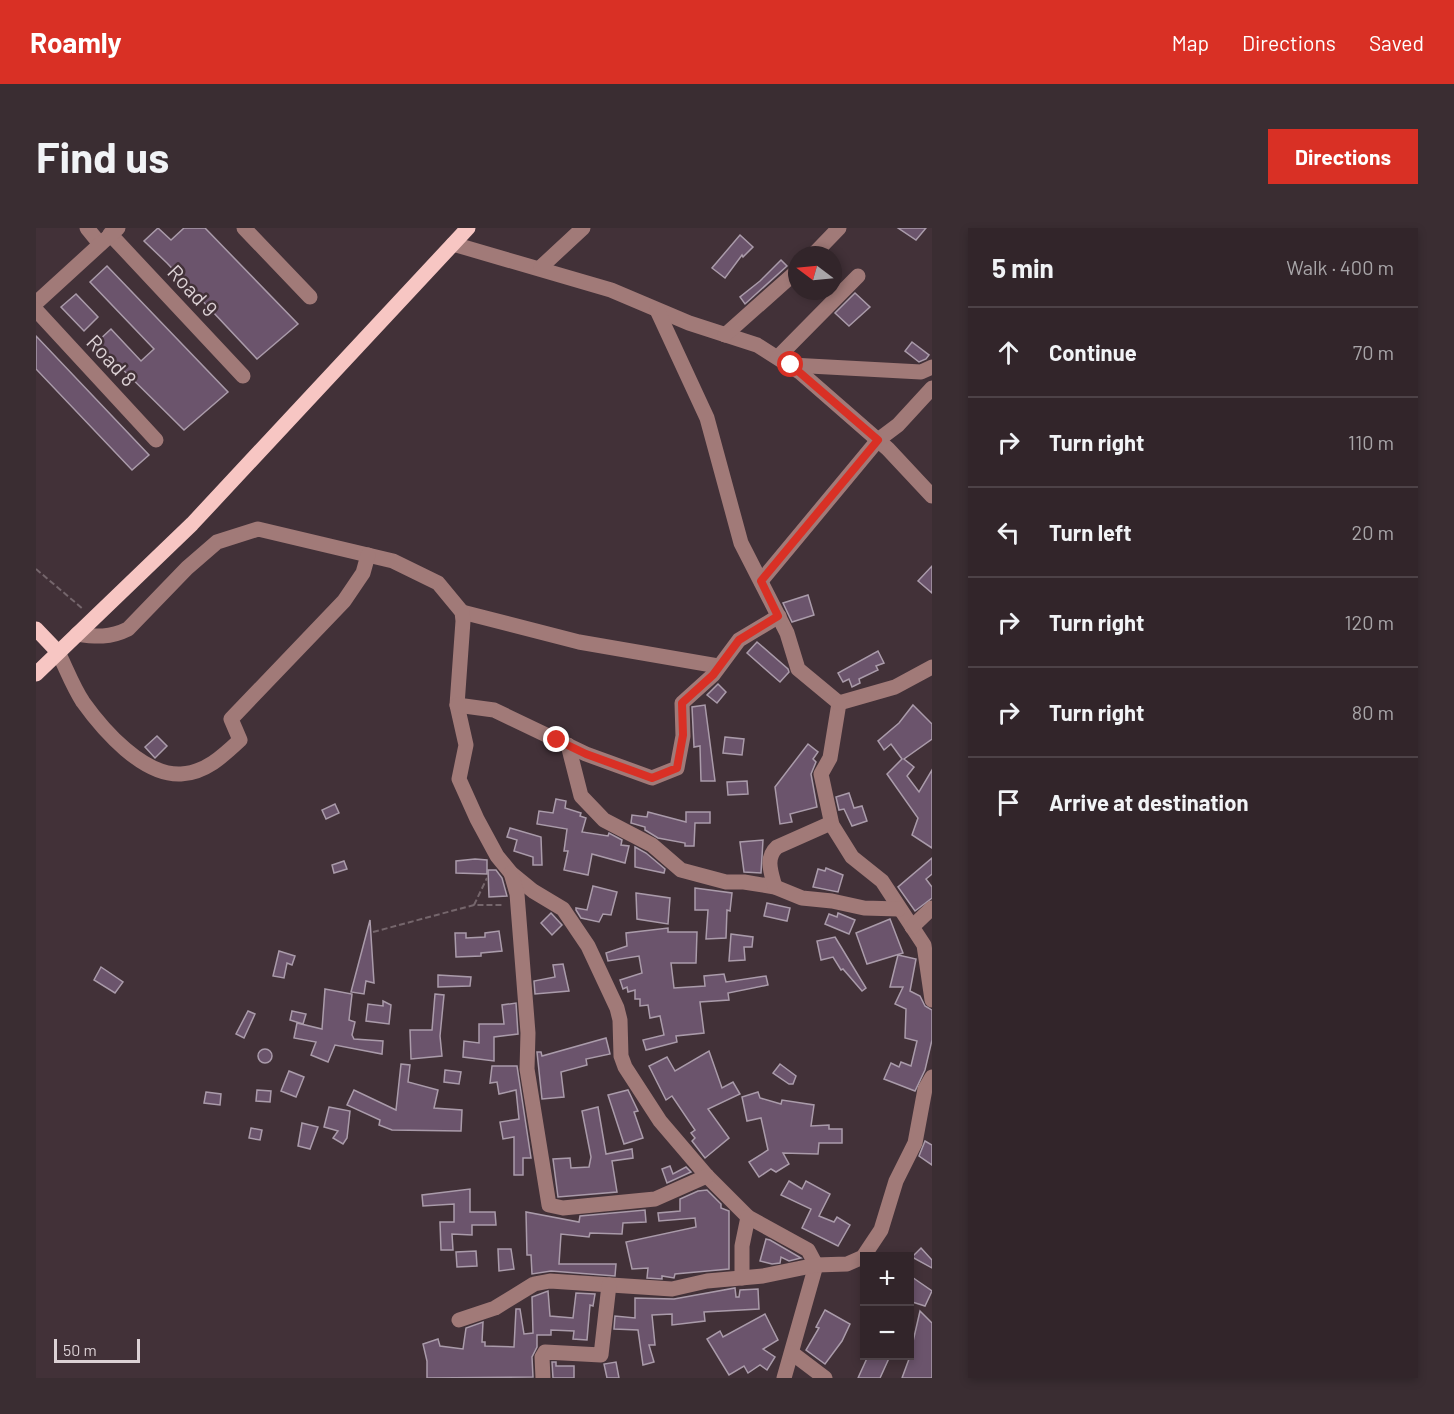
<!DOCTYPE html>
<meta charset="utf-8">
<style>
body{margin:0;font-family:Barlow,sans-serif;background:#3a2d32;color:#f1f3f6}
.controls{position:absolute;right:18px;bottom:18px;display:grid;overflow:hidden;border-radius:0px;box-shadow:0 3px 9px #0003}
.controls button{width:54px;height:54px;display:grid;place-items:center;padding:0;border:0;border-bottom:2px solid #4d4247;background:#32252a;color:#f1f3f6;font:30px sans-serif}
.compass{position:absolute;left:752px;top:18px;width:54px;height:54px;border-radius:50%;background:#32252a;box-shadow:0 3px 9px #0003;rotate:286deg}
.scale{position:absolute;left:18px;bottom:15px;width:86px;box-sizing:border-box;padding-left:6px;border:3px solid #dcd1d5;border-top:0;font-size:16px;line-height:21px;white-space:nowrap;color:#dcd1d5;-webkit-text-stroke:4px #423138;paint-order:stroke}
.stop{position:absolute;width:18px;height:18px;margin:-14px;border:4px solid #d93025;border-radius:50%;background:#fff}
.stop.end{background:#d93025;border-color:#fff;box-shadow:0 2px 6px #0008}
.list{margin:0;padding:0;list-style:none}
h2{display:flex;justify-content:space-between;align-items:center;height:78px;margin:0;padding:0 24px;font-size:26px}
h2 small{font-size:20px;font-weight:400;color:#a8a5a8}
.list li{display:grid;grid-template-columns:39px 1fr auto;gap:18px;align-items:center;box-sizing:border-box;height:90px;padding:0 24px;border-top:2px solid #4d4247}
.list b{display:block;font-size:22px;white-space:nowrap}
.list em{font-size:20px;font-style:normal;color:#a8a5a8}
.icon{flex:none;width:33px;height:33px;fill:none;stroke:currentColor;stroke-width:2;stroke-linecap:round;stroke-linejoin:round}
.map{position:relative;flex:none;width:896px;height:1150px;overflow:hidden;border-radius:0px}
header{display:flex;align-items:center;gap:36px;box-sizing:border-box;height:84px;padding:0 30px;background:#d93025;color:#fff}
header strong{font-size:28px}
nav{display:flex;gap:33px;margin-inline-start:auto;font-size:21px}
.intro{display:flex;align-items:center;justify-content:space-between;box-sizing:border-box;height:144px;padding:0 36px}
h1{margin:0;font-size:42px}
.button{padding:15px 27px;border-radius:0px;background:#d93025;color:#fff;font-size:21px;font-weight:700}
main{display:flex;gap:36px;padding:0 36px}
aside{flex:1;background:#32252a;border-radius:0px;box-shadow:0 3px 9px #0003}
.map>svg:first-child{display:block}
</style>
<header>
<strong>Roamly</strong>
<nav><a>Map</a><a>Directions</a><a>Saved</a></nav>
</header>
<div class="intro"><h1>Find us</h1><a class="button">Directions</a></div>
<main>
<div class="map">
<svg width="896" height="1150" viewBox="0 0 896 1150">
<rect width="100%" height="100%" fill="#423138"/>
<g fill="#6b546c" stroke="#aa9baa" stroke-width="1.5">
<path d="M122 0 135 12 148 0H169L262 96 221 131 131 35 108 13Z"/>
<path d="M862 0H890L880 12Z"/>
<path d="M704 7 717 19 707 29 706 27 689 50 676 40Z"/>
<path d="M745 32 751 38 709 76 704 69 724 53Z"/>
<path d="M71 38 192 164 148 202 60 115 75 101 105 133 118 121 54 54Z"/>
<path d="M819 65 834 79 813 98 799 85Z"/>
<path d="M40 66 62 89 48 103 25 79Z"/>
<path d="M0 108 113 227 96 242 0 141Z"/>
<path d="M876 114 893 127 890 131 883 134 869 123Z"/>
<path d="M896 338V365L882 353Z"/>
<path d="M772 367 778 387 756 394 747 375Z"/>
<path d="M721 414 752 441 753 444 744 454 711 425Z"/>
<path d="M842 423 848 435 840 438 842 442 823 451 824 455 816 459 813 451 807 454 802 445Z"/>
<path d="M682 456 690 464 681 475 671 467Z"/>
<path d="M669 477 679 553H665L664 518 658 519 656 479Z"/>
<path d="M877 477 896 496V511L868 531 878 539 871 548 883 564 896 542V620L876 607 882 590 851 546 866 531 855 516 848 522 842 513 863 495Z"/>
<path d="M121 508 131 518 119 530 109 519Z"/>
<path d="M689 509 708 511 706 527 687 525Z"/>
<path d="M772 516 782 524 777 531 780 534 775 546 781 579 754 586 756 594 744 596 739 559Z"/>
<path d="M711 553 712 566 692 567 691 554Z"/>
<path d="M813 565 818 580 826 578 831 593 816 598 808 581 803 582 800 569Z"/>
<path d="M520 571 530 573 529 580 545 585 544 588 550 590 546 604 572 608 573 605 586 612 585 617 593 618 589 635 556 626 552 647 528 642 532 623H528L531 601 501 596 503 583 517 585Z"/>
<path d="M299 576 303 585 290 591 286 582Z"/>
<path d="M612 584 650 594V584H674V595H659L658 618H649V615L622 610 609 602V599L595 595 596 587 611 589Z"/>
<path d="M474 600 505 609 506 637H497V629L478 623 481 612 471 609Z"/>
<path d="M727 612 725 645 708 644 704 614Z"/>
<path d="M599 619 610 625 629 641 628 645 599 639Z"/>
<path d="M896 630V646L890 651 896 659V670L879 683 862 659Z"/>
<path d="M439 631 451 632V646L420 645V633Z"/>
<path d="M308 633 311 641 298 645 296 637Z"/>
<path d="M790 640 807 647 802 664 777 659 782 641 789 643Z"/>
<path d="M452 642H460L466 650 471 668 453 669Z"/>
<path d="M557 658 581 664 575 687 567 686 563 694 545 690 540 682V680L551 682Z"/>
<path d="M659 660 696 665 694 683 691 682 690 710 670 711 672 682H659Z"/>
<path d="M600 665 634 670 632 696 601 691Z"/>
<path d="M731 675 754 680 751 693 728 688Z"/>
<path d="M515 685 526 697 516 707 505 695Z"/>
<path d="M802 685 819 692 813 706 789 696 793 686 801 689Z"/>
<path d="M854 691 867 725 831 736 820 705Z"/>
<path d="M334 692 338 755 330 753 328 766 315 764Z"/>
<path d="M632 700V704H661L660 735H635L638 760 669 758 668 748 688 746 690 754 730 748 732 757 692 765 693 772 664 774 668 805 640 808 641 814 610 822 607 812 628 807 624 788 614 790 612 777 604 778V771H599V762L592 764 591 759 587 761 584 752 606 745 603 728 572 733 570 725 591 718 590 705Z"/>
<path d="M463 703 466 723 445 725V728L420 729 419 705H430V710L449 709V705Z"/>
<path d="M695 706 717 709 716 719H708L709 732 693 733Z"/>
<path d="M799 709 830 760 826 763 807 741 805 742 797 729 785 732 781 713Z"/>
<path d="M243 723 259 728 256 737 251 735 248 750 237 748Z"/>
<path d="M862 727 880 731 874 763 884 768 889 778 896 782V812L889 842 879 863 848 851 855 835 863 839 865 834 875 838 881 813 869 810 870 781 859 776 867 759H854Z"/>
<path d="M527 736 533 763 499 766 498 753 519 749 517 737Z"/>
<path d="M65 739 87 754 79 765 58 752Z"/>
<path d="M402 747 435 749 434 758 402 759Z"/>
<path d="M289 761 316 766 313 792 319 794 316 807 318 811 347 813 346 826 299 817 292 834 275 827 280 814 258 810 261 795 286 801Z"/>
<path d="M399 766 408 767 404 808 406 828 375 831 374 802H396Z"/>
<path d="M347 773 355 777 353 796 330 793 332 776 347 778Z"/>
<path d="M480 775 482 806 458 809V833L427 829 428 813 443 815V796H468L466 777Z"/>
<path d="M212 783 219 786 208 810 200 806Z"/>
<path d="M256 783 270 786 267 796 254 792Z"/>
<path d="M570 810 574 826 550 831 551 837 525 844 528 869 506 871 501 824H505L506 828Z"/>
<circle cx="229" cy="828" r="7"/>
<path d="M673 823 686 860 697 854 704 866 672 881 693 910 669 930 656 913 659 910 655 905 659 902 636 868 630 872 613 838 631 829 639 843Z"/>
<path d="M365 836 374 837 372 854 402 862 398 880 426 882 425 903 356 902 343 897 344 892 311 877 318 862 360 882Z"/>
<path d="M744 836 760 848 757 856H753L737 845Z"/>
<path d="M456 838H481L495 930H487V947H478V909L467 911 464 894 483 891 480 862 463 866 461 854 454 855Z"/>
<path d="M409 842 425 844 423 856 408 854Z"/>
<path d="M253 843 268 849 260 869 245 863Z"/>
<path d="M221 862 235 863 234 874 220 873Z"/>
<path d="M592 862 602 883 598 884 607 910 588 916 572 867Z"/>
<path d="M170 864 185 866 184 877 168 875Z"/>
<path d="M722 864 724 870 745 876 746 872 778 877 775 898 793 897V901H806V915H783L782 926 747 925 753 936 740 944 735 941 723 949 713 934 732 922 725 890 711 893 706 869Z"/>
<path d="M293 879 314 883 311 910 307 916 297 910 302 903 288 899Z"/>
<path d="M562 879 570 926 596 921 597 930 576 933 581 964 522 969 517 931 534 930 535 940 553 939 555 929 546 883Z"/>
<path d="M266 895 282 899 274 921 262 918Z"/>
<path d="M215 900 226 902 224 912 213 910Z"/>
<path d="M889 913 896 917V937L883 928Z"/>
<path d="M634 938 637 946 650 939 655 944 631 955 626 941Z"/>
<path d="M753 953 766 961 770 953 794 966 783 988 798 994 801 989 814 997 802 1018 766 1000 775 981 745 967Z"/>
<path d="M434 961V984H459L460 997H436V1007L416 1006 417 1022H405L404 994H418V976L387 978 386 967Z"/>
<path d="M671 962 685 976V980L693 983V1041L639 1046 638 1050 626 1048V1051L611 1050 612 1040 596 1041 590 1014 660 999 659 990 623 993 622 985 644 983V971L662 963Z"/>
<path d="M609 982 610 994 587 995 586 1006 554 1005 553 1009 525 1006 523 1036H580L579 1048 515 1043 496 1046 495 1027H491L490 984 543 994 544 988Z"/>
<path d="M730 1011 734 1012 765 1030 753 1033 745 1029 744 1035 736 1036 724 1033Z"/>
<path d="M885 1020 896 1032V1040L876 1029Z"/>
<path d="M462 1021H475L478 1041 463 1043Z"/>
<path d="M440 1023 441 1038 421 1039 420 1024Z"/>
<path d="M873 1047 896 1063 889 1078 873 1073Z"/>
<path d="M699 1060 700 1069H703L704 1062 722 1061 723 1081 668 1084 669 1093 636 1097V1086L616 1087 619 1117H613L618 1134 607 1137 602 1102 578 1101 579 1088 599 1090V1070L638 1071Z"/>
<path d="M512 1063 514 1088 537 1090 540 1065 559 1066 557 1078 554 1077 551 1112 537 1111 538 1103 515 1102V1107H501V1119L496 1129 497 1149 391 1150V1133L387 1116 402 1111 404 1118 427 1121 430 1100 447 1094 446 1114H449V1118L478 1119 480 1081H484L488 1106 497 1105 496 1069Z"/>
<path d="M789 1082 814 1096 806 1113 789 1136 770 1122 783 1100 780 1099Z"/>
<path d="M884 1083 896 1095V1150H866L873 1131Z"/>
<path d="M729 1086 742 1112 727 1121 739 1129 731 1142 724 1137 712 1145 708 1138 693 1147 671 1111 684 1103 687 1109Z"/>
<path d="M832 1128H854L844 1150H822Z"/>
<path d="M516 1134H520V1138H538V1150H517Z"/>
<path d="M580 1134 583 1150H571L568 1136Z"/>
</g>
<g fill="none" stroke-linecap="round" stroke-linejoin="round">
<g stroke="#75666c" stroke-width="2" stroke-dasharray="6 3" stroke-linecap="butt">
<path d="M0 341 47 381"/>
<path d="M438 677 451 650"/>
<path d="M337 704 438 677H468"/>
</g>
<g stroke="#a17a78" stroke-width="15">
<path d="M51 0 64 16"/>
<path d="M208 0 274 69"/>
<path d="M74 6 207 148"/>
<path d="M417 16 575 62 653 95 721 117 765 145 852 221 896 268"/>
<path d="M777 27 803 0"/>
<path d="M505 39 547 0"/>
<path d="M0 75 82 0"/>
<path d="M0 82 120 212"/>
<path d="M621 82 671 190 705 315 751 405 762 441 803 475 794 530 785 546 796 597 816 629 846 653 888 717 896 772"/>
<path d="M689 107 761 43"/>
<path d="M742 129 822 48"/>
<path d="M755 137 885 144 896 139"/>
<path d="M725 353 842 212 862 197 896 160"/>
<path d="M426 384 543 414 682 438"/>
<path d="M41 406C60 409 74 410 92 401L151 340 181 314 222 301 357 333 402 355 426 384 427 393 421 477 430 517 423 551 441 591 461 628 475 645 497 663 527 681 552 718 581 780 584 792 585 828 589 839 624 893 671 948 712 989 772 1022 780 1037 748 1150"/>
<path d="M22 424C30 440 37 459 47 474 67 502 107 548 145 546 169 545 187 528 204 512L195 491 308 373 327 345 332 327"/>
<path d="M803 475 859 459 896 439"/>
<path d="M421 477 458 482 550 526 616 550 641 540 647 508 646 475 677 447 703 412 743 388"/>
<path d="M532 517 545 568 568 592 616 617 645 642 690 654H708L739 659 766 670 796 673 828 680 863 681"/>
<path d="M475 645 481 666 492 805 491 841 513 977 527 980 619 971 671 948"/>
<path d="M739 659C735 644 729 630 741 619L795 595"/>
<path d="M876 699 896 680"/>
<path d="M706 1050V1018L712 989"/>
<path d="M423 1092 459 1080 498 1056 514 1053 636 1061 671 1053 727 1048 780 1037 811 1036 827 1029 845 1002 860 953 879 915 889 861 896 849"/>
<path d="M756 1125 789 1150"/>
<path d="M507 1150 506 1129 509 1124 565 1127 573 1057"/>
</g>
<g stroke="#f7c6c3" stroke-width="15">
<path d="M0 401 22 424"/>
<path d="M0 446 156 296 432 0"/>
</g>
</g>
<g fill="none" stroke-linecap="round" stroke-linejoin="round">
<path stroke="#d93025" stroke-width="8" d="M521 512 550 526 616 550 641 540 647 507 646 475 677 447 703 412 742 388 725 353 842 212 755 137"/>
</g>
<g text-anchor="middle" stroke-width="5" stroke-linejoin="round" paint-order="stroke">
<g font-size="21" fill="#dcd1d5" stroke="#423138">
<text transform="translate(156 63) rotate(47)" y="7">Road 9</text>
<text transform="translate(75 133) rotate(47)" y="7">Road 8</text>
</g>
</g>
</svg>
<div class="controls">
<button>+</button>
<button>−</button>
</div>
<svg class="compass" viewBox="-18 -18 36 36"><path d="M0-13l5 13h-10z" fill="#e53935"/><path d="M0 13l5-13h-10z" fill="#a8a5a8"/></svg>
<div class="scale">50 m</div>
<div class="stop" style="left:755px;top:137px"></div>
<div class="stop end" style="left:521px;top:512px"></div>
</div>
<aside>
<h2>5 min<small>Walk · 400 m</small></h2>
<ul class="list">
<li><svg class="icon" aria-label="ahead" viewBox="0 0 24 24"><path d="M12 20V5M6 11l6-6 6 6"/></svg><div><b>Continue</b></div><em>70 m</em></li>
<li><svg class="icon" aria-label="right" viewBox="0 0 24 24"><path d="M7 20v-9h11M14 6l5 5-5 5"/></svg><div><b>Turn right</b></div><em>110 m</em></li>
<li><svg class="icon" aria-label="left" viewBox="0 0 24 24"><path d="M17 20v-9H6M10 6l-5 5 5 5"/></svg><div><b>Turn left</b></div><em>20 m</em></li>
<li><svg class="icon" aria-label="right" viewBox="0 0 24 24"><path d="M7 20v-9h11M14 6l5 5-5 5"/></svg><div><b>Turn right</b></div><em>120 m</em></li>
<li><svg class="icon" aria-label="right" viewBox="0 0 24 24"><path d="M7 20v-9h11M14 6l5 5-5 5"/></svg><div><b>Turn right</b></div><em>80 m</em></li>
<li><svg class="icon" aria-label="arrive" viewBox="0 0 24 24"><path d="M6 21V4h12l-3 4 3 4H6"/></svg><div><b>Arrive at destination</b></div></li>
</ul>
</aside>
</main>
